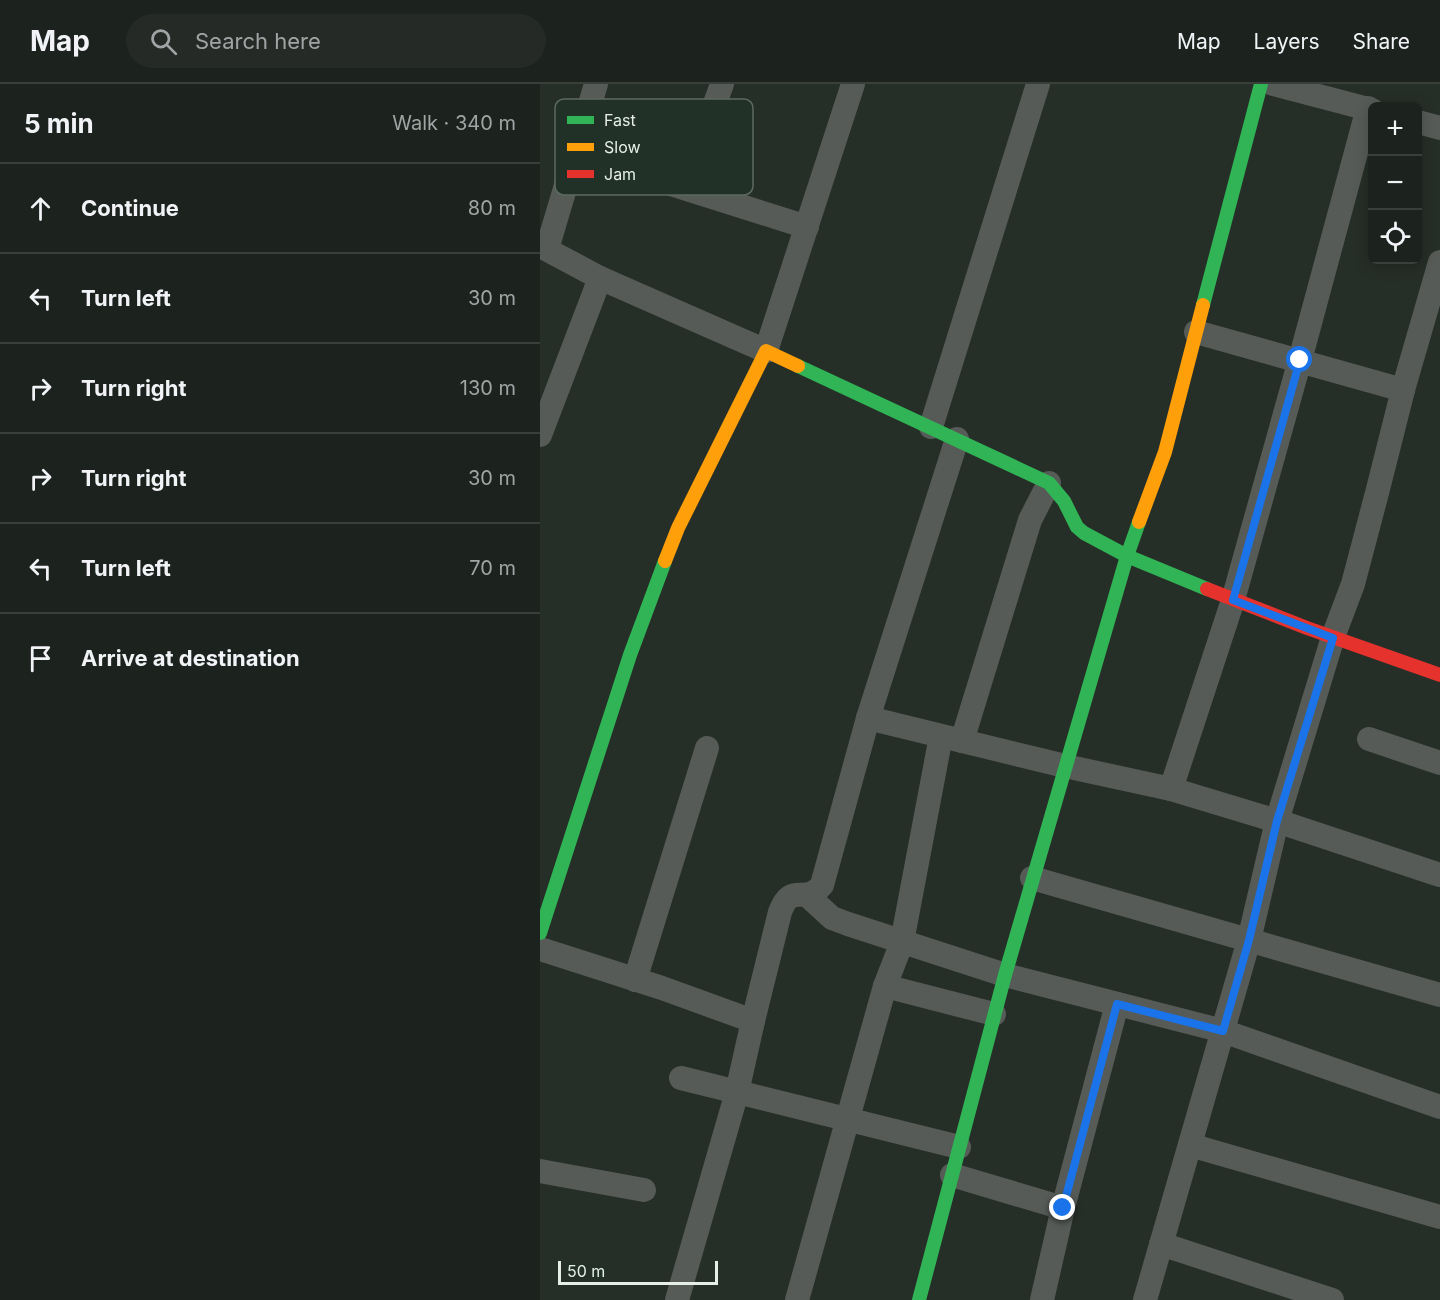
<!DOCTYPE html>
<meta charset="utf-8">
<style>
body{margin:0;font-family:Inter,sans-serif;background:#252a27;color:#f1f3f6}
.controls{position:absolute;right:18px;top:18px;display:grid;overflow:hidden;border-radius:9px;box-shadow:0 3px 15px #0003}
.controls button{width:54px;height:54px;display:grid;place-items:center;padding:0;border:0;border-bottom:2px solid #3a3f3c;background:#1c221e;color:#f1f3f6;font:30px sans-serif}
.scale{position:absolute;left:18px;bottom:15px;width:160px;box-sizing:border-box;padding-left:6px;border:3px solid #e5efe8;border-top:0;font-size:16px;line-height:21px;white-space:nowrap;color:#e5efe8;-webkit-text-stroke:4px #223127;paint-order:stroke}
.stop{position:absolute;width:18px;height:18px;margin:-14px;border:4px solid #1a73e8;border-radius:50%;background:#fff}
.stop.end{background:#1a73e8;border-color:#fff;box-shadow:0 2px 6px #0008}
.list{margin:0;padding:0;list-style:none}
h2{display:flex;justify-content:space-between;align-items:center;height:78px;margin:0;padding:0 24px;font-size:26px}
h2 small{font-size:20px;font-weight:400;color:#a0a4a4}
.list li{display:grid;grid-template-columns:39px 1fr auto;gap:18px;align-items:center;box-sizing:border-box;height:90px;padding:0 24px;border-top:2px solid #3a3f3c}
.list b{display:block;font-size:22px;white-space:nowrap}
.list em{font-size:20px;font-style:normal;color:#a0a4a4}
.icon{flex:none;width:33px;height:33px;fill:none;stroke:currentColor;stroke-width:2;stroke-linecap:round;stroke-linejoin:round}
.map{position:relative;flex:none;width:900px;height:1216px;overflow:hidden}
header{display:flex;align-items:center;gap:36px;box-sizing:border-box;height:84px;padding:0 30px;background:#1c221e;border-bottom:2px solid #3a3f3c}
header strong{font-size:28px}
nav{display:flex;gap:33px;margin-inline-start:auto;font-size:21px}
.search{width:420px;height:54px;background:#252a27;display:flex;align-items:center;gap:15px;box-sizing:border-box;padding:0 21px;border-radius:33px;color:#a0a4a4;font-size:22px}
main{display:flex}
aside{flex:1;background:#1c221e}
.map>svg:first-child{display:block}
</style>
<header>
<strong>Map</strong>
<div class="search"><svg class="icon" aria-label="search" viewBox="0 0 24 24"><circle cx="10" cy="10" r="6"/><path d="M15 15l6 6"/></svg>Search here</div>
<nav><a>Map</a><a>Layers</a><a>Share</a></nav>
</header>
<main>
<aside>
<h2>5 min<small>Walk · 340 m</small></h2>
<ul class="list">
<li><svg class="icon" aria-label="ahead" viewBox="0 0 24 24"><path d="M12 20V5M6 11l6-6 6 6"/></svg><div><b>Continue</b></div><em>80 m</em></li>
<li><svg class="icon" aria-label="left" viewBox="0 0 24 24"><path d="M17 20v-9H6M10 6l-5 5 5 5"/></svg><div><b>Turn left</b></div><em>30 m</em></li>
<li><svg class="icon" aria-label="right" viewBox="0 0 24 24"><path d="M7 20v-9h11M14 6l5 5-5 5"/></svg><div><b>Turn right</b></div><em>130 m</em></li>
<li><svg class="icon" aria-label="right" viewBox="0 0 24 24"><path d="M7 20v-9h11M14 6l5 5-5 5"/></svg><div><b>Turn right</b></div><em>30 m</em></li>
<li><svg class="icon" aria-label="left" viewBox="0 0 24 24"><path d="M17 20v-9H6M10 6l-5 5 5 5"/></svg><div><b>Turn left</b></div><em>70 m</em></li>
<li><svg class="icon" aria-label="arrive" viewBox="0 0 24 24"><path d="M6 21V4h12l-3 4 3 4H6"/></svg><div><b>Arrive at destination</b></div></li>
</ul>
</aside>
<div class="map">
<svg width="900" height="1216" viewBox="0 0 900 1216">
<rect width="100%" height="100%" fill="#262e28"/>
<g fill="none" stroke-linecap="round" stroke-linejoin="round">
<g stroke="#565b57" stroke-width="24">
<path d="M733 0 832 26"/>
<path d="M878 38 900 44"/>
<path d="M168 39 182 0"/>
<path d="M36 70 267 143"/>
<path d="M0 162 60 194 226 267 313 0"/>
<path d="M7 165 56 0"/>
<path d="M656 248 863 306"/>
<path d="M391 343 498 0"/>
<path d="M0 351 60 194"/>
<path d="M328 634 525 682 631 705 737 737 900 791"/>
<path d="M829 655 900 679"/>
<path d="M422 657 490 436 509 399"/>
<path d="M631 705 693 516 760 276 828 24"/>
<path d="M492 794 900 911"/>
<path d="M268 812 292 834 308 840 465 891 683 947 900 1023"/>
<path d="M0 865 122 904 213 937"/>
<path d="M95 896 167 664"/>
<path d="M345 902 362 858 401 652"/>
<path d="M141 994 419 1063"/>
<path d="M650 1061 900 1133"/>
<path d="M0 1087 104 1106"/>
<path d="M412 1091 523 1124"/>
<path d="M621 1160 792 1216"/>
<path d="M137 1216 197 1008 213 937 240 828C252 796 264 823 282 801L328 634 417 355"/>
<path d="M257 1216 345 902 454 930"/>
<path d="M502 1216 523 1124 577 920"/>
<path d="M605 1216 709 856 737 737 793 553 813 500 837 409 863 306 900 178"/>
</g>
<g stroke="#30b455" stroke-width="14">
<path d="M663 221 721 0"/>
<path d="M258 282 509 399 524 417 537 443 544 449 587 472 667 505"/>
<path d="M0 849 90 571 125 477"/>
<path d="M379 1216 465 891 587 472 599 438"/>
</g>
<g stroke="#ff9f0a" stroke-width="14">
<path d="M599 438 625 368 663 221"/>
<path d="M125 477 138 444 226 267 258 282"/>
</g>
<path stroke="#e5322d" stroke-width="14" d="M667 505 767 544 900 591"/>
</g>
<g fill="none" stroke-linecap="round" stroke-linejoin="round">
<path stroke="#1a73e8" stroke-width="8" d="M523 1124 577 920 683 947 709 856 737 737 793 554 693 516 760 276"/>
</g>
<rect x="15" y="15" width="198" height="96" rx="9" fill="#223127" stroke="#5c6a61" stroke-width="1.5"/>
<rect x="27" y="32" width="27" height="8" fill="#30b455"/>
<rect x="27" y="59" width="27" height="8" fill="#ff9f0a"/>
<rect x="27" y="86" width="27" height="8" fill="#e5322d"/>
<g font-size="16" fill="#e5efe8">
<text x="64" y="42">Fast</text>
<text x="64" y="69">Slow</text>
<text x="64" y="96">Jam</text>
</g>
</svg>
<div class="controls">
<button>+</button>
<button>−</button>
<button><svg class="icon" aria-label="locate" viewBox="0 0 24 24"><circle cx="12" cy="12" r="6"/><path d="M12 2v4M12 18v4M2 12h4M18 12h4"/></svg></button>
</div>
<div class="scale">50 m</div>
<div class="stop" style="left:760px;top:276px"></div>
<div class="stop end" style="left:523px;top:1124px"></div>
</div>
</main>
